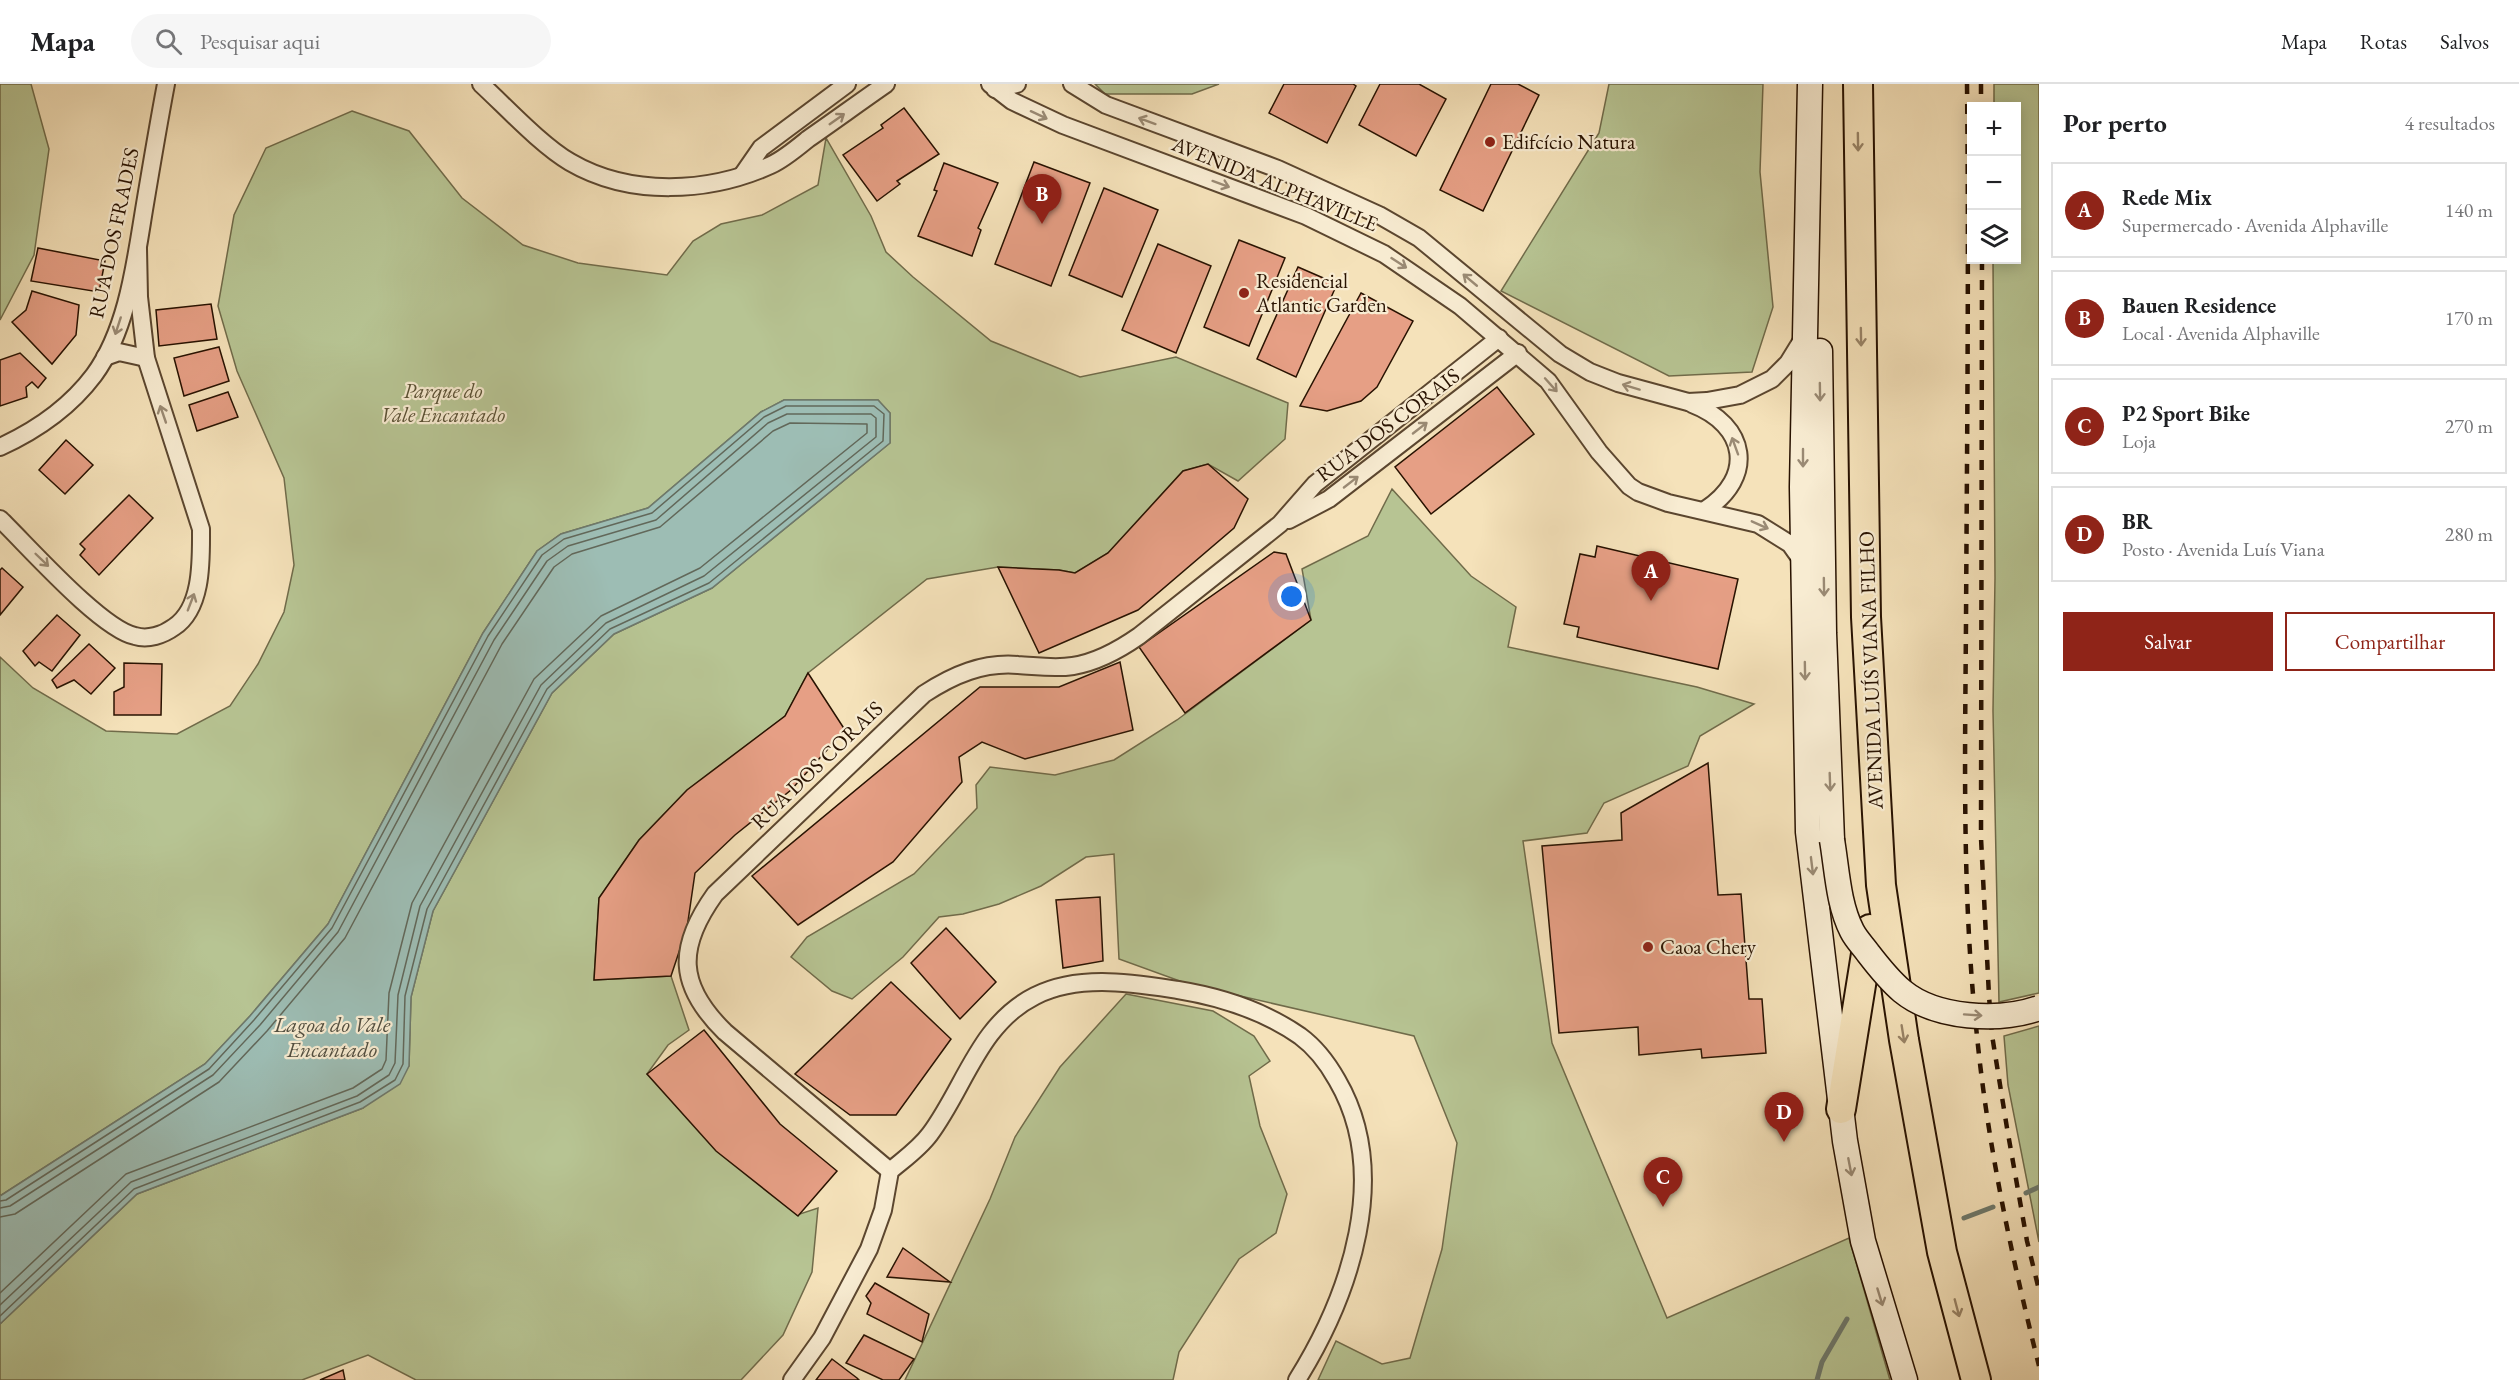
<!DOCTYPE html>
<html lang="pt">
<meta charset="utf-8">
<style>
body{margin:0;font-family:"EB Garamond",serif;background:#f6f6f6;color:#202124}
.controls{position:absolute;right:18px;top:18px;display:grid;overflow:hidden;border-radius:0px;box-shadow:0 3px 15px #0003}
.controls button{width:54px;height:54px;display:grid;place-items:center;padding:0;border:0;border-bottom:2px solid #e0e0e0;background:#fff;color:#202124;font:30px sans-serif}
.you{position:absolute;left:1292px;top:513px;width:21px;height:21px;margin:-15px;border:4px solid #fff;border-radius:50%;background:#1a73e8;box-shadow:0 0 0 9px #1a73e833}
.badge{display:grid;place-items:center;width:39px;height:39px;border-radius:50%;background:#8f2418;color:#fff;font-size:20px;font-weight:700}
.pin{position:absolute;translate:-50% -50px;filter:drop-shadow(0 2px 3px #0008)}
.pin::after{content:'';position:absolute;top:32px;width:21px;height:18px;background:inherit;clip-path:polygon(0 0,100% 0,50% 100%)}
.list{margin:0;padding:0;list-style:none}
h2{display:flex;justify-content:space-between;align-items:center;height:78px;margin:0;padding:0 24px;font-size:26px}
h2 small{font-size:20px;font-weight:400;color:#757577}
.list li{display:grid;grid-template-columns:39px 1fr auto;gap:18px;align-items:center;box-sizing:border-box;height:96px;margin:0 12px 12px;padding:0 12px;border:2px solid #e0e0e0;border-radius:0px}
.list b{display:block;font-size:22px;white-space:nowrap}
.list p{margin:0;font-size:20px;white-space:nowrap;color:#757577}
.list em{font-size:20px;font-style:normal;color:#757577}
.actions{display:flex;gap:12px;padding:18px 24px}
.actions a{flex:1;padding:14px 0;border:2px solid #8f2418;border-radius:0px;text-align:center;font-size:21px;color:#8f2418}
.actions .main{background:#8f2418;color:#fff}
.icon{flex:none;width:33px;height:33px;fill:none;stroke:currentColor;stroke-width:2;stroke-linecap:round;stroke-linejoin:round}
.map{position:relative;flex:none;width:2039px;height:1296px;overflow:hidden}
header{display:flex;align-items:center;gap:36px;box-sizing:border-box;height:84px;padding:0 30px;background:#fff;border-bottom:2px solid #e0e0e0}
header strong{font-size:28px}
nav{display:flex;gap:33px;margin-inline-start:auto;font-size:21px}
.search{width:420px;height:54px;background:#f6f6f6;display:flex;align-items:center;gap:15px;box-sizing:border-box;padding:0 21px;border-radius:33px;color:#757577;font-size:22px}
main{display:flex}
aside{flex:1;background:#fff}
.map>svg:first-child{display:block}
</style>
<header>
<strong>Mapa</strong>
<div class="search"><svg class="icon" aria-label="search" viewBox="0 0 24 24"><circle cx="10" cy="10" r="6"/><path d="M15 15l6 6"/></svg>Pesquisar aqui</div>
<nav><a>Mapa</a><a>Rotas</a><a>Salvos</a></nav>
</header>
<main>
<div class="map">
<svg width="2039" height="1296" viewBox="0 0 2039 1296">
<rect width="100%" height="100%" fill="#f5e2ba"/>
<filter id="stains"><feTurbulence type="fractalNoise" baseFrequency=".00333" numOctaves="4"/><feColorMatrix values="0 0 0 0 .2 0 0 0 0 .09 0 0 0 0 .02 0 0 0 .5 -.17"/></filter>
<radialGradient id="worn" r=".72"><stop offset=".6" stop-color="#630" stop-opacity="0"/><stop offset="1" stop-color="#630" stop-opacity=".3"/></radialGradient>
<g fill="#b7c493" stroke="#706b4a" stroke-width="1.5">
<path d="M0 0H31L49 65 34 171 0 236Z"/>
<path d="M1095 0H1219L1192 10H1105Z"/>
<path d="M1609 0H1763L1760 88 1773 223 1752 288 1669 292 1501 207 1599 49Z"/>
<path d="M1994 0H2039V909L1999 918 1993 627 1995 494 1993 176H2016V22H1994Z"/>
<path d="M352 27 409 47 462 114 523 161 578 179 667 191 693 157 721 140 762 131 818 101 826 54 871 132 886 168 913 193 991 257 1080 293 1176 273 1288 319 1285 355 1238 397 1208 380 1183 387 1108 469 1075 489 1059 486 998 483 927 495 808 589 785 632 687 706 639 756 599 814 594 896 671 892 689 946 668 961 647 990 797 1131 818 1124 812 1188 783 1251 741 1296H416L368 1271 302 1296H0V1240L137 1110 363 1024 409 982 411 913 433 827 552 609 614 550 712 504 890 359V329L878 316H784L761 328 648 424 561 450 537 467 483 549 328 840 250 932 205 980 0 1112V573L33 604 106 647 177 650 230 622 258 580 284 528 294 481 284 394 237 287 218 222 234 131 266 64Z"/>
<path d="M1392 405 1471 492 1516 523 1508 563 1697 603 1754 620 1700 652 1688 682 1604 719 1587 749 1523 757 1552 959 1667 1234 1849 1154 1890 1296H1318L1336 1257 1382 1280 1410 1274 1442 1165 1457 1059 1414 952 1188 900 1119 875 1114 770 1086 773 1041 802 999 820 963 830 939 833 903 873 852 915 832 907 791 873 807 853 914 790 977 724 976 701 990 683 1055 691 1114 676 1177 636 1311 536 1302 485 1368 452Z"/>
<path d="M1126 910 1213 927 1254 952 1270 977 1249 992 1260 1042 1287 1110 1276 1149 1239 1175 1179 1268 1173 1296H905L990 1115 1015 1053 1060 983Z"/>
<path d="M2039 942V1158L2008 1001 2004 952Z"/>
</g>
<path fill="#9dbdb4" stroke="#6e796c" stroke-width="1.5" d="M784 316H878L890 329V359L712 504 614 550 552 609 433 827 411 913 409 982 400 1000 363 1024 137 1110 0 1240V1112L205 980 250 932 328 840 483 549 537 467 561 450 648 424 761 328Z"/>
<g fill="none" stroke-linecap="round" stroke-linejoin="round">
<g stroke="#62685a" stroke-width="1.5">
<path d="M0 1117 6 1116 209 985 254 936 332 844 488 552 542 471 564 455 652 429 764 333 786 322H874L884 330 883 357 709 499 610 545 547 605 427 825 405 912 403 980 395 996 360 1018 134 1105 0 1232"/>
<path d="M0 1124 10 1122 213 991 260 941 338 848 494 556 547 477 568 462 656 436 768 339 787 330H871L876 334V353L704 492 606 539 541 601 420 822 398 911 395 979 389 991 357 1012 131 1098 0 1221"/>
<path d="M0 1133 15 1130 219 998 267 947 345 854 502 560 554 483 572 470 660 443 773 347 790 339 867 340V349L700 484 601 532 534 595 412 819 389 909 386 976 382 985 353 1004 126 1090 0 1209"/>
</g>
<g stroke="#6e796c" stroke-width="5">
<path d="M2026 1109 2039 1103"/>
<path d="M1964 1134 1993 1123"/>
<path d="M1817 1296 1822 1278 1847 1235"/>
</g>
</g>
<g fill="#e69f85" stroke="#281201" stroke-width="1.5">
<path d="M1284 0H1353L1356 2 1327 59 1269 29Z"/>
<path d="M1380 0H1419L1446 15 1416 72 1359 41Z"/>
<path d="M1491 0H1518L1539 11 1483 127 1440 106Z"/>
<path d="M904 24 939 70 897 97 900 100 877 117 843 71 883 44 881 41Z"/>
<path d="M1034 78 1090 99 1051 202 995 180Z"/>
<path d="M944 79 998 99 978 144 981 146 972 172 918 152 937 107 934 106Z"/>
<path d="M1104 104 1158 126 1122 213 1069 191Z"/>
<path d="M1239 156 1285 174 1249 262 1204 243Z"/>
<path d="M1158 160 1211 182 1176 269 1122 246Z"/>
<path d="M38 164 105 177 99 208 31 197Z"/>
<path d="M1298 183 1337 200 1296 293 1257 275Z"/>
<path d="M32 207 79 221 76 251 52 280 12 238 26 226Z"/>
<path d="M1361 209 1413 237 1377 303 1361 317 1327 327 1300 322Z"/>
<path d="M211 220 217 255 159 262 156 226Z"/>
<path d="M219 263 229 297 184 312 174 274Z"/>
<path d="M20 269 46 294 38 304 32 298 26 303 27 313 0 322V276Z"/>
<path d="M1497 303 1534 350 1431 430 1395 383Z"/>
<path d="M228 308 238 333 197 347 189 321Z"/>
<path d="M66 356 93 381 65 410 39 386Z"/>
<path d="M1208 380 1248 415 1234 444 1138 526 1039 569 998 483 1059 486 1075 489 1108 469 1183 387Z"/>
<path d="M129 411 153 434 99 491 80 471 85 465 80 460Z"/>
<path d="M1597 462 1738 495 1718 585 1577 553 1579 543 1564 540 1580 470 1595 473Z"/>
<path d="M1274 468 1286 470 1311 536 1185 629 1139 563Z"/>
<path d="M2 484 23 503 0 531V486Z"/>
<path d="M57 531 80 551 52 587 39 578 35 582 23 567Z"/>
<path d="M89 560 115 584 91 610 74 596 57 604 52 596Z"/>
<path d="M1120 578 1133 646 1025 675 982 658 959 673 962 698 893 778 798 841 752 792 980 603H1059Z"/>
<path d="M124 579 162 580 161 631H114V608L124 603Z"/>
<path d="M808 589 845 646 791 706 735 751 695 789 687 844 671 892 594 896 599 814 639 756 687 706 785 632Z"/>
<path d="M1708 679 1718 811 1741 810 1749 915H1762L1766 969 1702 974 1701 965 1639 971 1638 943 1559 949 1542 762 1622 756 1621 729Z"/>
<path d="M1100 813 1103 877 1063 884 1056 816Z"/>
<path d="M946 844 996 898 960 935 911 879Z"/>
<path d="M891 898 951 955 896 1031H850L795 990Z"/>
<path d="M704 946 780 1040 837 1087 798 1132 716 1067 647 990Z"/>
<path d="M903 1164 950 1198 887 1193Z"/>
<path d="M875 1199 929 1230 922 1258 867 1230 871 1219 866 1212Z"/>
<path d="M864 1251 914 1275 899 1296H883L846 1279Z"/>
<path d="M832 1275 857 1294 859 1296H816Z"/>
<path d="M343 1286 345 1296H320Z"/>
</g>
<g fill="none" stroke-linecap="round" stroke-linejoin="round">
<g stroke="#5b462f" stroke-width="20">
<g id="minor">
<path d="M481 0C506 23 541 61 570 78 630 113 709 109 771 81 784 75 797 64 808 55 834 37 860 18 886 0"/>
<path d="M990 0 1012 17 1063 41 1306 132 1384 170 1460 222 1548 297 1599 368 1629 402 1638 408 1668 419 1758 440 1790 460 1802 477"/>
<path d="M1072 0 1106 21 1278 85 1379 131 1419 154 1560 270 1590 288 1618 299 1688 318 1707 317 1740 311 1772 295 1788 279 1804 253"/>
<path d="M995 5 1017 0"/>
<path d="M743 90 761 64 847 0"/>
<path d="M105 273 119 268 146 274"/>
<path d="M1692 320C1747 341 1756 393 1705 426"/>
<path d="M0 363C35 347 70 323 94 291 127 246 135 181 144 126 151 84 158 42 166 0"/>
<path d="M0 435C28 462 101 545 135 552 148 556 163 551 174 543 203 524 201 475 201 445L146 274 139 213 138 165"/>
<path d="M1289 436 1329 415 1518 269"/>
<path d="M890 1087 725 948C677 901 677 863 715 810L924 610C953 591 983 578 1018 581 1037 582 1054 585 1073 582 1098 578 1119 566 1139 552L1280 440 1315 400 1499 254"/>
<path d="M792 1296 822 1254 869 1165 883 1126 890 1087C904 1075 919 1065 930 1050 965 1003 979 940 1035 912 1079 890 1131 899 1178 906 1221 913 1264 927 1300 952 1315 963 1328 980 1337 996 1392 1090 1350 1211 1297 1296"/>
</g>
</g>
<g stroke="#281201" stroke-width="27">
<g id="secondary">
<path d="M1810 0 1802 403 1808 748 1845 1057 1863 1157 1905 1296"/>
<path d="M1820 267 1824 549 1832 756"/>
</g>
</g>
<g stroke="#281201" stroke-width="32">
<g id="trunk">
<path d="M1858 0 1866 533 1881 801 1904 956 1942 1168 1976 1296"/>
<path d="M1841 1025 1870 845"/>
</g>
</g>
<use href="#minor" stroke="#f8ecd2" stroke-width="16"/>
<use href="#secondary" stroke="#f8ecd2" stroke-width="24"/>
<use href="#trunk" stroke="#f5e2ba" stroke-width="28"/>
<g stroke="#281201" stroke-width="4.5" stroke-dasharray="10 10" stroke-linecap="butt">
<path d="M1967 0C1969 179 1967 358 1966 538 1965 675 1962 814 1977 952 1988 1063 2012 1174 2039 1282"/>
<path d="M1981 0V22"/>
<path d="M1982 176 1981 754 1989 912 1992 951 2007 1044 2027 1157 2039 1206"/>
</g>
<g stroke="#281201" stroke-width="27" stroke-linecap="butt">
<path id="secondary-bridge" d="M1832 756C1837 785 1838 820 1852 847 1856 855 1863 862 1868 869 1878 882 1889 896 1902 907 1936 935 1999 938 2039 924"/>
</g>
<use href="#secondary-bridge" stroke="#f8ecd2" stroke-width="24"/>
</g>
<defs><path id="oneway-shaft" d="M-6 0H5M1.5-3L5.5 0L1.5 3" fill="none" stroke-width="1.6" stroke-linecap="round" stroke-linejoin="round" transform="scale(1.5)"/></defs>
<g stroke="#9a8a74">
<use href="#oneway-shaft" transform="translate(1039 31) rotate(25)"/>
<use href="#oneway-shaft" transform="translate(837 35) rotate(-35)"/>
<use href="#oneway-shaft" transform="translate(1147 37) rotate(-160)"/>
<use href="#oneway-shaft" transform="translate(1221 100) rotate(20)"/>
<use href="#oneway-shaft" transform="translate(1399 179) rotate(33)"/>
<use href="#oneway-shaft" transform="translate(1470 196) rotate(-140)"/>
<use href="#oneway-shaft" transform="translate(118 242) rotate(108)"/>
<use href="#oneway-shaft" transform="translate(1551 301) rotate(48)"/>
<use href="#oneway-shaft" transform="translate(1631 303) rotate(-163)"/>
<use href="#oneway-shaft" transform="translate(1820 308) rotate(89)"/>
<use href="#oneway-shaft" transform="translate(163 330) rotate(-109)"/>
<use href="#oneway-shaft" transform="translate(1420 344) rotate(-38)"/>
<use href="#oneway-shaft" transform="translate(1735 362) rotate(-110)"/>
<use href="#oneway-shaft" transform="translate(1803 374) rotate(90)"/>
<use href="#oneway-shaft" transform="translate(1351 398) rotate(-38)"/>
<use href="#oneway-shaft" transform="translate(1760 441) rotate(24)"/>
<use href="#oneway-shaft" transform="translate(42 476) rotate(44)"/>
<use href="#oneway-shaft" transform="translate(1824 503) rotate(89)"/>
<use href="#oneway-shaft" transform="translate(191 518) rotate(-69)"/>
<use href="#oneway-shaft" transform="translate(1805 587) rotate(89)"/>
<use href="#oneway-shaft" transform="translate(1830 698) rotate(88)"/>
<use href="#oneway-shaft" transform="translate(1812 782) rotate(83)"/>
<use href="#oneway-shaft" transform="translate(1973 931) rotate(4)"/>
<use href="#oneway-shaft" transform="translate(1850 1083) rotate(79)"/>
<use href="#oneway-shaft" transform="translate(1880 1213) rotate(73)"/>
</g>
<g stroke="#998467">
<use href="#oneway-shaft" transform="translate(1858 58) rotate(89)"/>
<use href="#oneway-shaft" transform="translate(1861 253) rotate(89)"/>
<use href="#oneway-shaft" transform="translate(1903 950) rotate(81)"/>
<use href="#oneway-shaft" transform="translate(1957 1224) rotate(75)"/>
</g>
<g fill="#8f2418" stroke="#f8ecd2" stroke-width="2">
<circle cx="1490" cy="58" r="6"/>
<circle cx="1244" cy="209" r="6"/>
<circle cx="1648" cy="863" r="6"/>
</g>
<g text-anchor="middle" stroke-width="4.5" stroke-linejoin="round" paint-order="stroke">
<g font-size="21" fill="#281201" stroke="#f8ecd2" text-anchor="start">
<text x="1502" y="65">Edifcício Natura</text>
<text x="1256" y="204">Residencial<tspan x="1256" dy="24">Atlantic Garden</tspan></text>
<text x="1660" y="870">Caoa Chery</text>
</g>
<g font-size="21" fill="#281201" stroke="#f8ecd2">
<text transform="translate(1275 100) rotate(22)" y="7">AVENIDA ALPHAVILLE</text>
<text transform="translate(114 149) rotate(-78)" y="7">RUA DOS FRADES</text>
<text transform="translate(1388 341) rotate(-37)" y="7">RUA DOS CORAIS</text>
<text transform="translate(1871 586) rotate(-92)" y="7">AVENIDA LUÍS VIANA FILHO</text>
<text transform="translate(817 681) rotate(-44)" y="7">RUA DOS CORAIS</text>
</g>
<g font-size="21" font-style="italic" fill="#5a5034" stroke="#f8ecd2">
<text x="443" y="314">Parque do<tspan x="443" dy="24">Vale Encantado</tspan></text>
</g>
<g font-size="22" font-style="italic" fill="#514e40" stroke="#f8ecd2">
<text x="332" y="948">Lagoa do Vale<tspan x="332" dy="25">Encantado</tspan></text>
</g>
</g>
<rect width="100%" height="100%" filter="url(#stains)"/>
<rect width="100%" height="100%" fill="url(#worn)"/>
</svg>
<div class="controls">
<button>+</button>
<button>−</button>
<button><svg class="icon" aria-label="layers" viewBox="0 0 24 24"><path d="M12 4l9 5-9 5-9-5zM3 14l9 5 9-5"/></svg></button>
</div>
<div class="you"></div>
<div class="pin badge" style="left:1651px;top:517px">A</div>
<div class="pin badge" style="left:1042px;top:140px">B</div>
<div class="pin badge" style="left:1663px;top:1123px">C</div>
<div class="pin badge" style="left:1784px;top:1058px">D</div>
</div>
<aside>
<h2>Por perto<small>4 resultados</small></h2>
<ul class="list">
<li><span class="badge">A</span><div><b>Rede Mix</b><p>Supermercado · Avenida Alphaville</p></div><em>140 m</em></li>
<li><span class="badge">B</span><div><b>Bauen Residence</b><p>Local · Avenida Alphaville</p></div><em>170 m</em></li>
<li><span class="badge">C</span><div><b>P2 Sport Bike</b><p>Loja</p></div><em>270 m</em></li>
<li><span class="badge">D</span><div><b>BR</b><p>Posto · Avenida Luís Viana</p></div><em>280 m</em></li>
</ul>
<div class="actions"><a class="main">Salvar</a><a>Compartilhar</a></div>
</aside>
</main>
